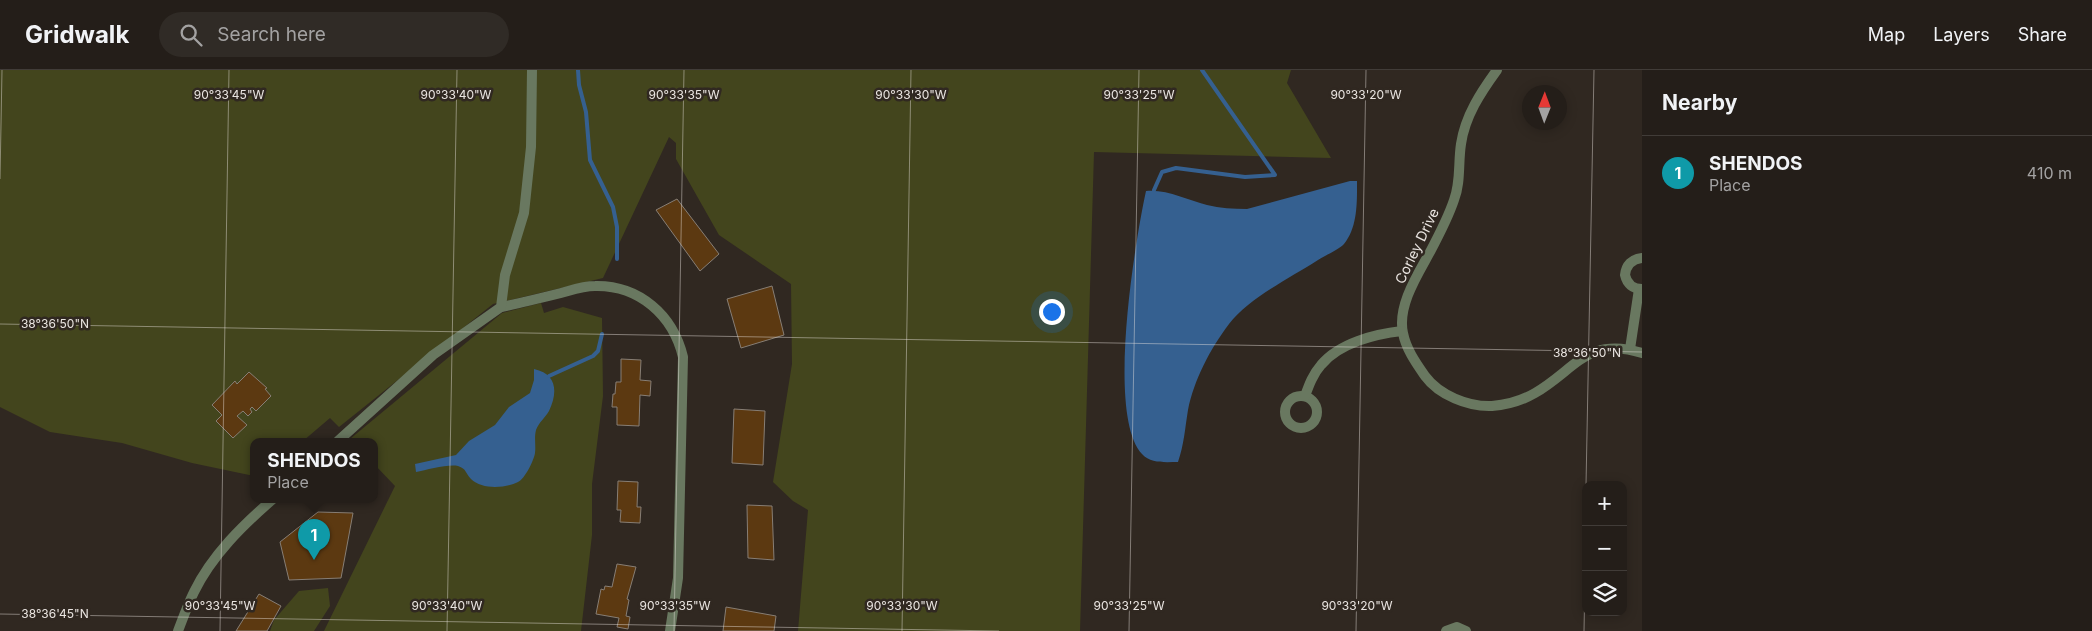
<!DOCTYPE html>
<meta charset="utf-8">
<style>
body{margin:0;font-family:Inter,sans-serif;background:#302b26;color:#f1f3f6}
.controls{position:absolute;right:15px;bottom:15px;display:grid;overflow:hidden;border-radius:10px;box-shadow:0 2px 12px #0003}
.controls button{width:45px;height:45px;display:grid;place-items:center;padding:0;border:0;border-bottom:1px solid #413c38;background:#241e19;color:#f1f3f6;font:25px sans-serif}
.compass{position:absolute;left:1522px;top:15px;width:45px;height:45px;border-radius:50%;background:#241e19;box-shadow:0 2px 12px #0003;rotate:1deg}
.you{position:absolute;left:1051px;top:241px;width:18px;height:18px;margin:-12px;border:4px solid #fff;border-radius:50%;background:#1a73e8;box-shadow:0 0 0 8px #1a73e833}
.badge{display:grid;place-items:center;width:32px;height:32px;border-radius:50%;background:#bca0f2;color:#fff;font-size:16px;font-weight:700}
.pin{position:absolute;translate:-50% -41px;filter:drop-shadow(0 1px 2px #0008)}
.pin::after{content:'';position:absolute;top:26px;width:18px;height:15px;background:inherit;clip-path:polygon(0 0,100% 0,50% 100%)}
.popup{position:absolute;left:250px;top:368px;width:128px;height:65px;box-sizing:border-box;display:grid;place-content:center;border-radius:10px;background:#241e19;filter:drop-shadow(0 1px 4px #0005);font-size:16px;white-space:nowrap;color:#a3a2a2}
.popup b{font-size:19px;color:#f1f3f6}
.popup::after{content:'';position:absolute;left:50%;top:100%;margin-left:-10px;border:10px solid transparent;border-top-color:#241e19}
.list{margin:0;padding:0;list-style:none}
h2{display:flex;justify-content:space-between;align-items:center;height:65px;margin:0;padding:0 20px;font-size:21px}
h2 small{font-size:16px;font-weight:400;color:#a3a2a2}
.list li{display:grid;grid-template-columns:32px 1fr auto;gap:15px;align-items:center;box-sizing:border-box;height:75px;padding:0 20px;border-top:1px solid #413c38}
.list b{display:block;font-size:19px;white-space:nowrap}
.list p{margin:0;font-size:16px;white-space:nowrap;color:#a3a2a2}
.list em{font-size:16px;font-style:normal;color:#a3a2a2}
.icon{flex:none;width:28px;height:28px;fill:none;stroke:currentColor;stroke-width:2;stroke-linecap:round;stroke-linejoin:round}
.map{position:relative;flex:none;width:1642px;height:561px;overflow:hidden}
header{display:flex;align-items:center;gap:30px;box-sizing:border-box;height:70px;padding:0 25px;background:#241e19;border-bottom:1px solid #413c38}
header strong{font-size:24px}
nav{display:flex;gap:28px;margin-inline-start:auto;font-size:18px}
.search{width:350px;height:45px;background:#302b26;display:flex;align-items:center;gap:12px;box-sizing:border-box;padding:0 18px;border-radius:28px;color:#a3a2a2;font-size:19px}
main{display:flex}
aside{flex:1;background:#241e19}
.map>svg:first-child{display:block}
</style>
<header>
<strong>Gridwalk</strong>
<div class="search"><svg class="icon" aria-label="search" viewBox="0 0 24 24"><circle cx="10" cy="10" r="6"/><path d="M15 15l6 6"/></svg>Search here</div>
<nav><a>Map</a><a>Layers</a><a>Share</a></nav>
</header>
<main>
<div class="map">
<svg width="1642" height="561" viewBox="0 0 1642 561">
<rect width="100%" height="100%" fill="#302821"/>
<g fill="#43451d">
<path d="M0 0H1291L1287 13 1331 88 1094 82 1080 561H798L808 440 793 431 773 412 792 294 791 214 719 165 676 89V73L669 67 603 208 493 234 339 357 330 348 303 371H254V406L192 393 122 373 50 362 0 337Z"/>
<path d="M541 233 544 243 563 237 602 248 603 326 592 414V465L581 561H324L395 416 374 394V371H352L350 369 502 243Z"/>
<path d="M328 518 330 536 314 561H270L274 550 299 521Z"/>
</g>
<g fill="#356090">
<path d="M1350 111H1357C1357 131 1358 157 1344 174 1338 180 1326 185 1318 190 1290 208 1249 228 1229 254 1210 279 1194 310 1188 340 1185 358 1184 375 1178 392 1166 392 1151 394 1142 384 1106 345 1135 172 1146 121 1167 119 1187 130 1207 135 1220 138 1233 139 1247 139Z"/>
<path d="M534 299C557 304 558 322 549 341 545 348 539 352 536 360 534 368 536 375 535 383 534 390 525 409 518 412 506 418 482 420 471 409 465 403 467 399 458 396 448 394 427 400 416 402L415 394 456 385 469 371 495 355 509 337 530 323 534 310Z"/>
</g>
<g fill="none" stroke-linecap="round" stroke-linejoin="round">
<g stroke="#356090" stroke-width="4">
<path d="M578 0 579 15 586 42 590 90 613 137 617 157V189"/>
<path d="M1154 120 1162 102 1176 98 1245 107 1275 105 1202 0"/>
<path d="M549 306 593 286 598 281 602 264"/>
</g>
</g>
<g fill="#5c3911" stroke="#877e75">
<path d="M677 129 719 184 700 201 656 140Z"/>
<path d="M772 216 784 265 741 278 727 229Z"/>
<path d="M621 289 641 290 640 310 651 311 650 326 640 325 639 356 617 355V337H612L613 324H615L616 312H621Z"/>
<path d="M249 302 267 318 265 319 271 326 256 341 252 337 250 339 252 342 248 346 243 341 237 346 247 355 233 368 216 351 222 345 212 335 235 311 237 314Z"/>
<path d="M734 339 765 341 763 395 732 393Z"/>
<path d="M618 411 638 412 637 437H641L640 453 620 452 621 440H617Z"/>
<path d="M747 435 772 436 774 490 748 488Z"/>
<path d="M318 442 353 443 341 508 289 510 280 472Z"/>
<path d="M617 494 636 497 627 529 629 530 626 546 630 547 628 559 617 557 619 548 596 544 601 519 604 520 605 516 612 517Z"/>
<path d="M259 524 281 536 267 561H236Z"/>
<path d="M726 537 776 546 774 561H723Z"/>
</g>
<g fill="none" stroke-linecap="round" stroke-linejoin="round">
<g stroke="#697860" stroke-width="10">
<path d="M1497 0C1481 22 1465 46 1461 74 1458 93 1461 112 1454 130 1448 148 1439 165 1430 182 1418 204 1397 236 1403 263 1406 279 1416 293 1425 306 1439 325 1468 337 1492 336 1506 335 1523 330 1535 323 1575 300 1587 266 1642 283"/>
<path d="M1642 188C1632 189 1626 195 1625 205 1627 214 1633 219 1642 219"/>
<path d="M501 237C521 233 541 228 561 223 572 220 583 216 595 216 639 215 673 245 683 287L678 508 670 561"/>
<path d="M1630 279 1639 219"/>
<circle cx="1301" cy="342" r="16"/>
<path d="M1305 326C1309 315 1313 304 1321 295 1339 273 1375 264 1402 261"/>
<path d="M338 371 433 285 501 237 505 205 524 143 531 77 532 0"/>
<path d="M178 561C183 548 188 534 194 522 212 485 243 455 273 429"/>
<path d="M1446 561 1457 557 1466 561"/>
</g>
</g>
<path fill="none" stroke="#eae5e1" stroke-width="1" stroke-opacity="0.45" d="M0 109 2 0M0 254 1642 282M1586 415 1594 0M0 544 999 561M220 561 229 0M447 561 457 0M674 561 684 0M902 561 911 0M1129 561 1139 0M1356 561 1366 0M1584 561 1586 454"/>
<g text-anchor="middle" stroke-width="5" stroke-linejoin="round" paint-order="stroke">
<g font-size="14" fill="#eae5e1" stroke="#302821">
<text transform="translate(1417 176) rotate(-64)" y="5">Corley Drive</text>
</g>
</g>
<g font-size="12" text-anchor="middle" fill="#eae5e1" stroke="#302821" stroke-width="5" stroke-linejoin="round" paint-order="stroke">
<text x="229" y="29">90°33'45"W</text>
<text x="456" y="29">90°33'40"W</text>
<text x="684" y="29">90°33'35"W</text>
<text x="911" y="29">90°33'30"W</text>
<text x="1139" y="29">90°33'25"W</text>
<text x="1366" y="29">90°33'20"W</text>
<text x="55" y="258">38°36'50"N</text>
<text x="1587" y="287">38°36'50"N</text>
<text x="220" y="540">90°33'45"W</text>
<text x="447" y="540">90°33'40"W</text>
<text x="675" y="540">90°33'35"W</text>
<text x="902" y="540">90°33'30"W</text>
<text x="1129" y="540">90°33'25"W</text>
<text x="1357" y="540">90°33'20"W</text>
<text x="55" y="548">38°36'45"N</text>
</g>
</svg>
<div class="controls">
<button>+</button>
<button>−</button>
<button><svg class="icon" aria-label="layers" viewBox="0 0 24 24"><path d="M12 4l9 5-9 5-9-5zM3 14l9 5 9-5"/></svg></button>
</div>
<svg class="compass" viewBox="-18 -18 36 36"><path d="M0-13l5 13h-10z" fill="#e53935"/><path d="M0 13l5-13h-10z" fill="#a3a2a2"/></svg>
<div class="you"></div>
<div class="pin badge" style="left:314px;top:490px;background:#0f9aa8">1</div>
<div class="popup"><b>SHENDOS</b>Place</div>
</div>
<aside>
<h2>Nearby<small></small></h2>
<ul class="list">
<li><span class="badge" style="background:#0f9aa8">1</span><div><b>SHENDOS</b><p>Place</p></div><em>410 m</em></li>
</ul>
</aside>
</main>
